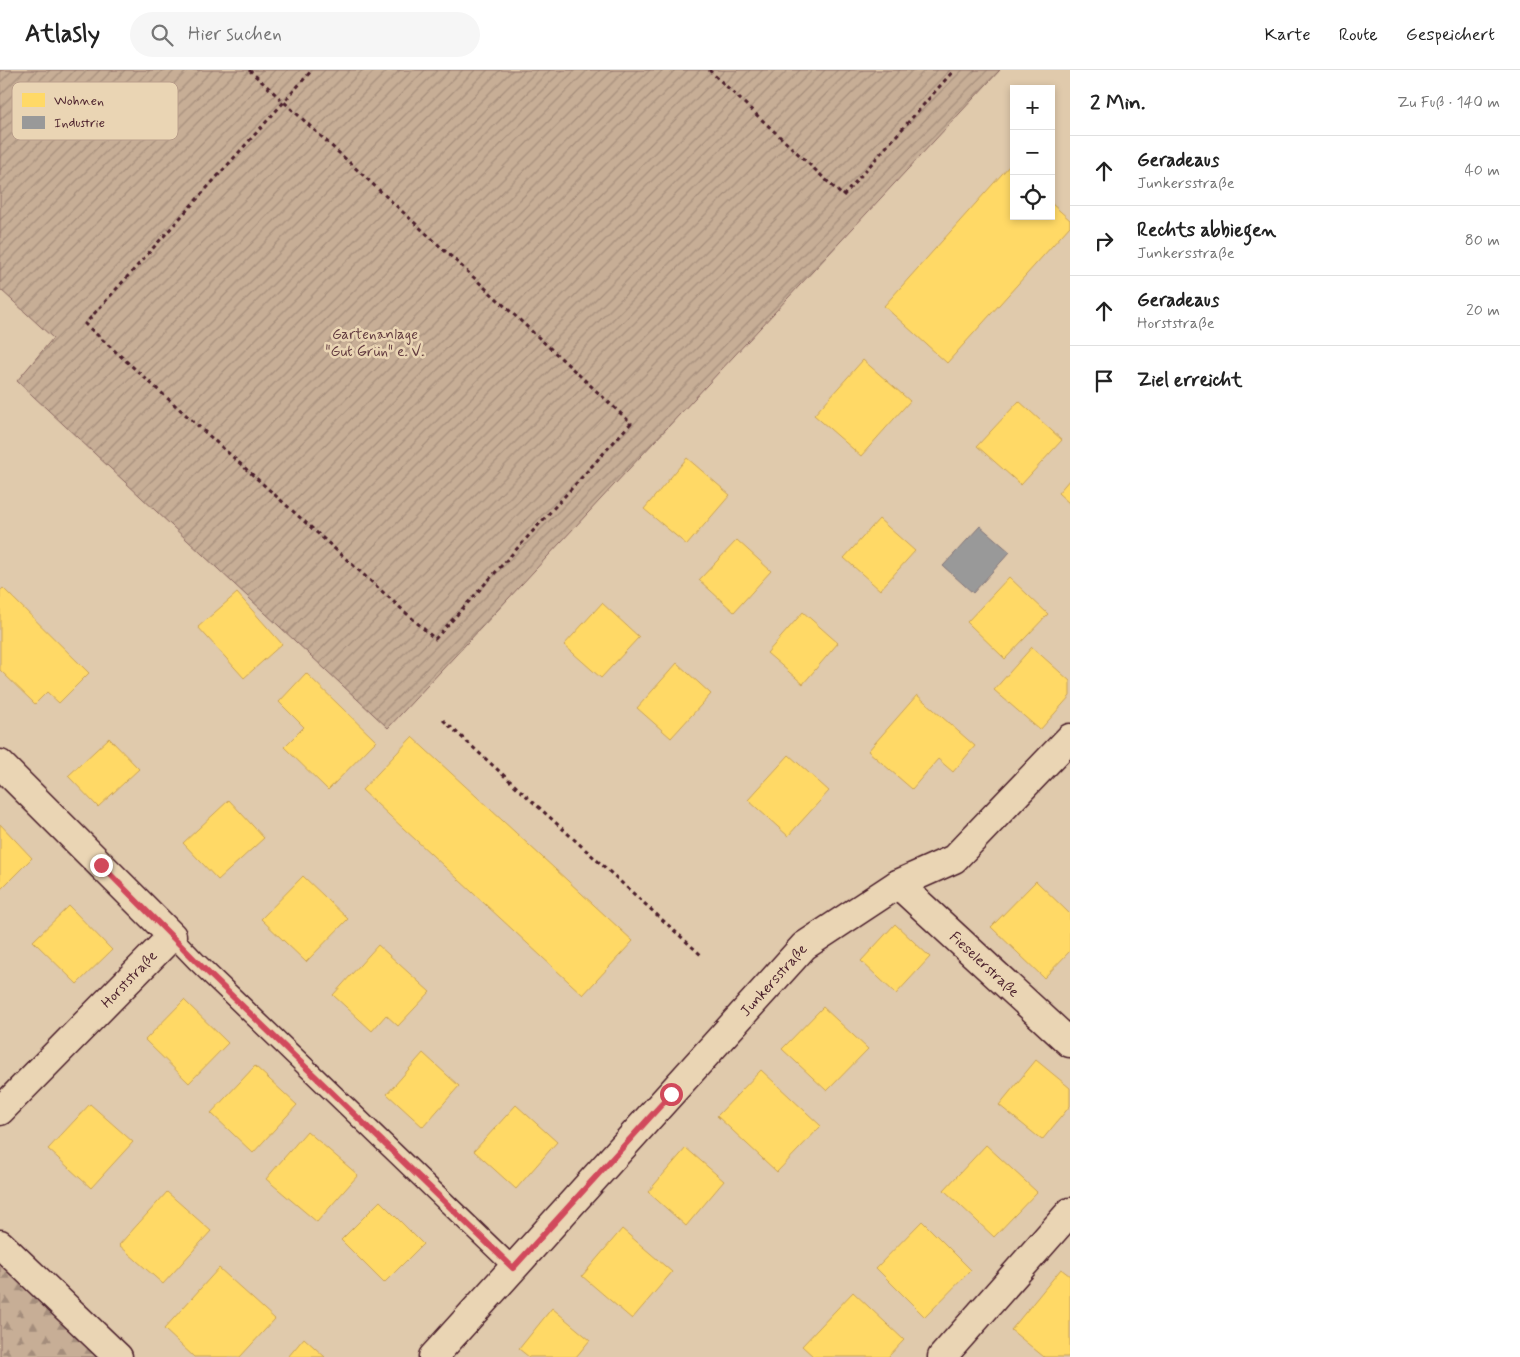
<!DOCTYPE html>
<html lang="de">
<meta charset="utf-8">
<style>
body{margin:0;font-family:Mynerve,sans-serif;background:#f6f6f6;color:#222}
.controls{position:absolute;right:15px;top:15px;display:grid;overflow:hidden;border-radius:0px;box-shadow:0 2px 8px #0003}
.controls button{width:45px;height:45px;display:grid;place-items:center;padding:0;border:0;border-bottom:1px solid #e0e0e0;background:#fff;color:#222;font:25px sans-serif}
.stop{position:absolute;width:15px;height:15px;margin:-11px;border:4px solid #d1495b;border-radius:50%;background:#fff}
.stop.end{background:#d1495b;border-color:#fff;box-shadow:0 1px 5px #0008}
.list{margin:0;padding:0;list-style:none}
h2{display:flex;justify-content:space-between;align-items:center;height:65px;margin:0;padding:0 20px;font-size:21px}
h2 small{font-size:16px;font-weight:400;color:#767676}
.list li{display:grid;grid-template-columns:32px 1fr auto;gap:15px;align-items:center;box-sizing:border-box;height:70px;padding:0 20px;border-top:1px solid #e0e0e0}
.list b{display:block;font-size:19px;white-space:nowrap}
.list p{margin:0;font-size:16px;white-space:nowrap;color:#767676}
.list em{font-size:16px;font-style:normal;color:#767676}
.icon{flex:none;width:28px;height:28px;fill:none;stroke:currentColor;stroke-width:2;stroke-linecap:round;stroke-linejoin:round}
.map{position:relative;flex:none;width:1070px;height:1287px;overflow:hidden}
header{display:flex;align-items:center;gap:30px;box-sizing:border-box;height:70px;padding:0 25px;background:#fff;border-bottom:1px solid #e0e0e0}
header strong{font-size:24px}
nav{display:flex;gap:28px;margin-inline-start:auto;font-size:18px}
.search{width:350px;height:45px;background:#f6f6f6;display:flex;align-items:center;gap:12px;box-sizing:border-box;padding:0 18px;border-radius:28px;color:#767676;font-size:19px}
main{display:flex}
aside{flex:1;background:#fff}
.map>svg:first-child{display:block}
</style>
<header>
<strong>Atlasly</strong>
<div class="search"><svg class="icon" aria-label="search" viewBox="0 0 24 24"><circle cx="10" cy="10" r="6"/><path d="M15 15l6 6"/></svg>Hier suchen</div>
<nav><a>Karte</a><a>Route</a><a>Gespeichert</a></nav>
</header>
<main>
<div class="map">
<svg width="1070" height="1287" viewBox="0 0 1070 1287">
<defs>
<pattern id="forest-firs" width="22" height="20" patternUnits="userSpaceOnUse" patternTransform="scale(1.25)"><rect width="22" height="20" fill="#c7ae96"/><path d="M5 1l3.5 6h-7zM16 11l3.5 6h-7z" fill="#a48d7b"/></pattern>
<pattern id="garden-furrows" width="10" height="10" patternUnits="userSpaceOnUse" patternTransform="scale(1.25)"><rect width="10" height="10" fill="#c7ae96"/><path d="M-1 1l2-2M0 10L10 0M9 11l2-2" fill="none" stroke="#a48d7b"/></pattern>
</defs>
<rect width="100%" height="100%" fill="#e0caac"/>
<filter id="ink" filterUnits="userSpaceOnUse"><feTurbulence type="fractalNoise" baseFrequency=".02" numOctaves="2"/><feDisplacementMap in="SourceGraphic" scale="10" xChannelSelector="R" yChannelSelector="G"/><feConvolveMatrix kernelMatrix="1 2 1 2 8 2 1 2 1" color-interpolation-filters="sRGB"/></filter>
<g filter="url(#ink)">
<path fill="url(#forest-firs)" stroke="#886660" d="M0 1174 118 1287H0Z"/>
<path fill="url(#garden-furrows)" stroke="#886660" d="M0 0H1000L388 658 17 311 53 268 0 219Z"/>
<g fill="#ffd966" stroke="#c9a154">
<path d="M1010 95 1014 99V146H1051V133L1070 150V156L947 293 884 236Z"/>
<path d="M863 290 910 331 861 386 814 345Z"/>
<path d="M1019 331 1062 370 1021 415 977 376Z"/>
<path d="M687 388 730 425 687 475 644 439Z"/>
<path d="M1070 409V434L1058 423Z"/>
<path d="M879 449 915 481 880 520 844 488Z"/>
<path d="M737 470 771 501 734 542 699 510Z"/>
<path d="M1009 507 1048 544 1005 589 967 552Z"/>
<path d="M3 518 89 603 59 633 47 622 35 634 0 600V521Z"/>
<path d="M237 523 282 574 244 608 198 557Z"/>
<path d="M602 533 639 567 601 608 564 575Z"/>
<path d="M803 542 838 573 803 614 767 583Z"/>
<path d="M1032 577 1070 611V626L1040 660 994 620Z"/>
<path d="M677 593 711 624 671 668 637 638Z"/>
<path d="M306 603 376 671 328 720 284 677 304 657 279 632Z"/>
<path d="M917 625 975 676 953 702 938 689 912 719 868 681Z"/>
<path d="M412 667 633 871 583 925 362 720Z"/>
<path d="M109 668 139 699 98 737 68 706Z"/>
<path d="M789 685 829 721 788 766 748 730Z"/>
<path d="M229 730 264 768 218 810 183 773Z"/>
<path d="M0 754 32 788 0 820Z"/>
<path d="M303 806 348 849 306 892 261 849Z"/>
<path d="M1036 811 1070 844V881L1044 908 991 857Z"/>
<path d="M69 836 112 880 77 914 33 871Z"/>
<path d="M895 854 930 887 896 924 861 891Z"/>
<path d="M378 875 430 922 398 956 386 945 372 961 333 925Z"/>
<path d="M184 930 228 973 189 1013 145 970Z"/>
<path d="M823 937 868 979 827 1021 782 979Z"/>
<path d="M423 983 459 1016 423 1057 387 1024Z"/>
<path d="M1036 990 1070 1018V1036L1042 1070 999 1035Z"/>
<path d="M255 996 297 1035 253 1083 211 1043Z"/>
<path d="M761 1000 821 1056 777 1102 717 1046Z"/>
<path d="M90 1034 133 1072 91 1118 48 1079Z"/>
<path d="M516 1035 557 1072 516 1119 474 1081Z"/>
<path d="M307 1061 358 1105 317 1152 266 1109Z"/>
<path d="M986 1075 1037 1122 994 1167 944 1120Z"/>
<path d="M686 1078 724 1111 686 1156 648 1122Z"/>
<path d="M167 1122 211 1161 163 1214 119 1175Z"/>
<path d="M380 1131 423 1174 384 1213 341 1170Z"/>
<path d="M922 1151 971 1200 925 1247 876 1198Z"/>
<path d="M622 1159 672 1202 632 1249 582 1206Z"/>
<path d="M219 1198 275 1249 240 1287H194L164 1259Z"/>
<path d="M1061 1199 1070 1206V1284L1068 1287H1044L1011 1260Z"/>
<path d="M853 1222 904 1270 888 1287H814L802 1276Z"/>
<path d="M552 1238 590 1270 576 1287H529L519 1279Z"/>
<path d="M304 1268 325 1287H288Z"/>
</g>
<path fill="#999" stroke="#817478" d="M980 456 1010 482 973 523 943 496Z"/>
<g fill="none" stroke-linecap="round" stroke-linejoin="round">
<g stroke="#4a1f2b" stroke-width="21">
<path id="service" d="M172 866 196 891 513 1197"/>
</g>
<g stroke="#4a1f2b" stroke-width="31">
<g id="minor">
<path d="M0 694 172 866 0 1041"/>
<path id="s1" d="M898 814 1070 973"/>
<path d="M0 1174 118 1287"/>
<path id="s2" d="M433 1287 804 876 898 814 954 789 1070 668"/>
<path d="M942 1287 1070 1142"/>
</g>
</g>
<g stroke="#4a1f2b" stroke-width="3" stroke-dasharray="4 4" stroke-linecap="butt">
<path d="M249 0 284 32 631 353 435 569 85 254 284 32 312 0"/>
<path d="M709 0 843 126 954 0"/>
<path d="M443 650 701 885"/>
</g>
<use href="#service" stroke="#ead5b4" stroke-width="18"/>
<use href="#minor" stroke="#ead5b4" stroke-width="28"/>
</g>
</g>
<g fill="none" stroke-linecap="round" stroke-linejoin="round" filter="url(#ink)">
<path stroke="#d1495b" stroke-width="6" d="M101 795 196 891 513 1198 671 1024"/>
</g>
<g text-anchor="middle" stroke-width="5" stroke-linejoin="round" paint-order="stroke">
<g font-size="15" fill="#633c40" stroke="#ead5b4">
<text x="375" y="269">Gartenanlage<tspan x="375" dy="17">"Gut Grün" e. V.</tspan></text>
</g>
<g font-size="15" fill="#4a1f2b" stroke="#ead5b4">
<text dy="5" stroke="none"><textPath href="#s1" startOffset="118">Fieselerstraße</textPath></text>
<text transform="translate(129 909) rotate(-46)" y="5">Horststraße</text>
<text dy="5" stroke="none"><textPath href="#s2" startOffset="508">Junkersstraße</textPath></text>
</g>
</g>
<rect x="12" y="12" width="166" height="58" rx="8" fill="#ead5b4" stroke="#ba9e8b" stroke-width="1"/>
<rect x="22" y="23" width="23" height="14" fill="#ffd966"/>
<rect x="22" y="46" width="23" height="13" fill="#999"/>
<g font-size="14" fill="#4a1f2b">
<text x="54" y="35">Wohnen</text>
<text x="54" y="57">Industrie</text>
</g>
</svg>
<div class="controls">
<button>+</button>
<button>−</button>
<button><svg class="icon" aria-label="locate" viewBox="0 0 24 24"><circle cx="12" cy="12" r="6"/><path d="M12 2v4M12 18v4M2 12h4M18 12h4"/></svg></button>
</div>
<div class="stop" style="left:671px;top:1024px"></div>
<div class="stop end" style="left:101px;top:795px"></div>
</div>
<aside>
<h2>2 Min.<small>Zu Fuß · 140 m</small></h2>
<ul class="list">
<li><svg class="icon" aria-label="ahead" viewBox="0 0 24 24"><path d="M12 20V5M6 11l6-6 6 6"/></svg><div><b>Geradeaus</b><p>Junkersstraße</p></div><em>40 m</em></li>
<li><svg class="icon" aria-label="right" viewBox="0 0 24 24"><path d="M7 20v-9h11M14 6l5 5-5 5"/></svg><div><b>Rechts abbiegen</b><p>Junkersstraße</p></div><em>80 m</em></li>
<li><svg class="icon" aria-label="ahead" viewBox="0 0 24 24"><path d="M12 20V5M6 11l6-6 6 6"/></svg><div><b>Geradeaus</b><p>Horststraße</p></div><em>20 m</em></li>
<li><svg class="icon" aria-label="arrive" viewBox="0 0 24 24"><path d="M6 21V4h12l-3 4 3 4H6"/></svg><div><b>Ziel erreicht</b></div></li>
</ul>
</aside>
</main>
